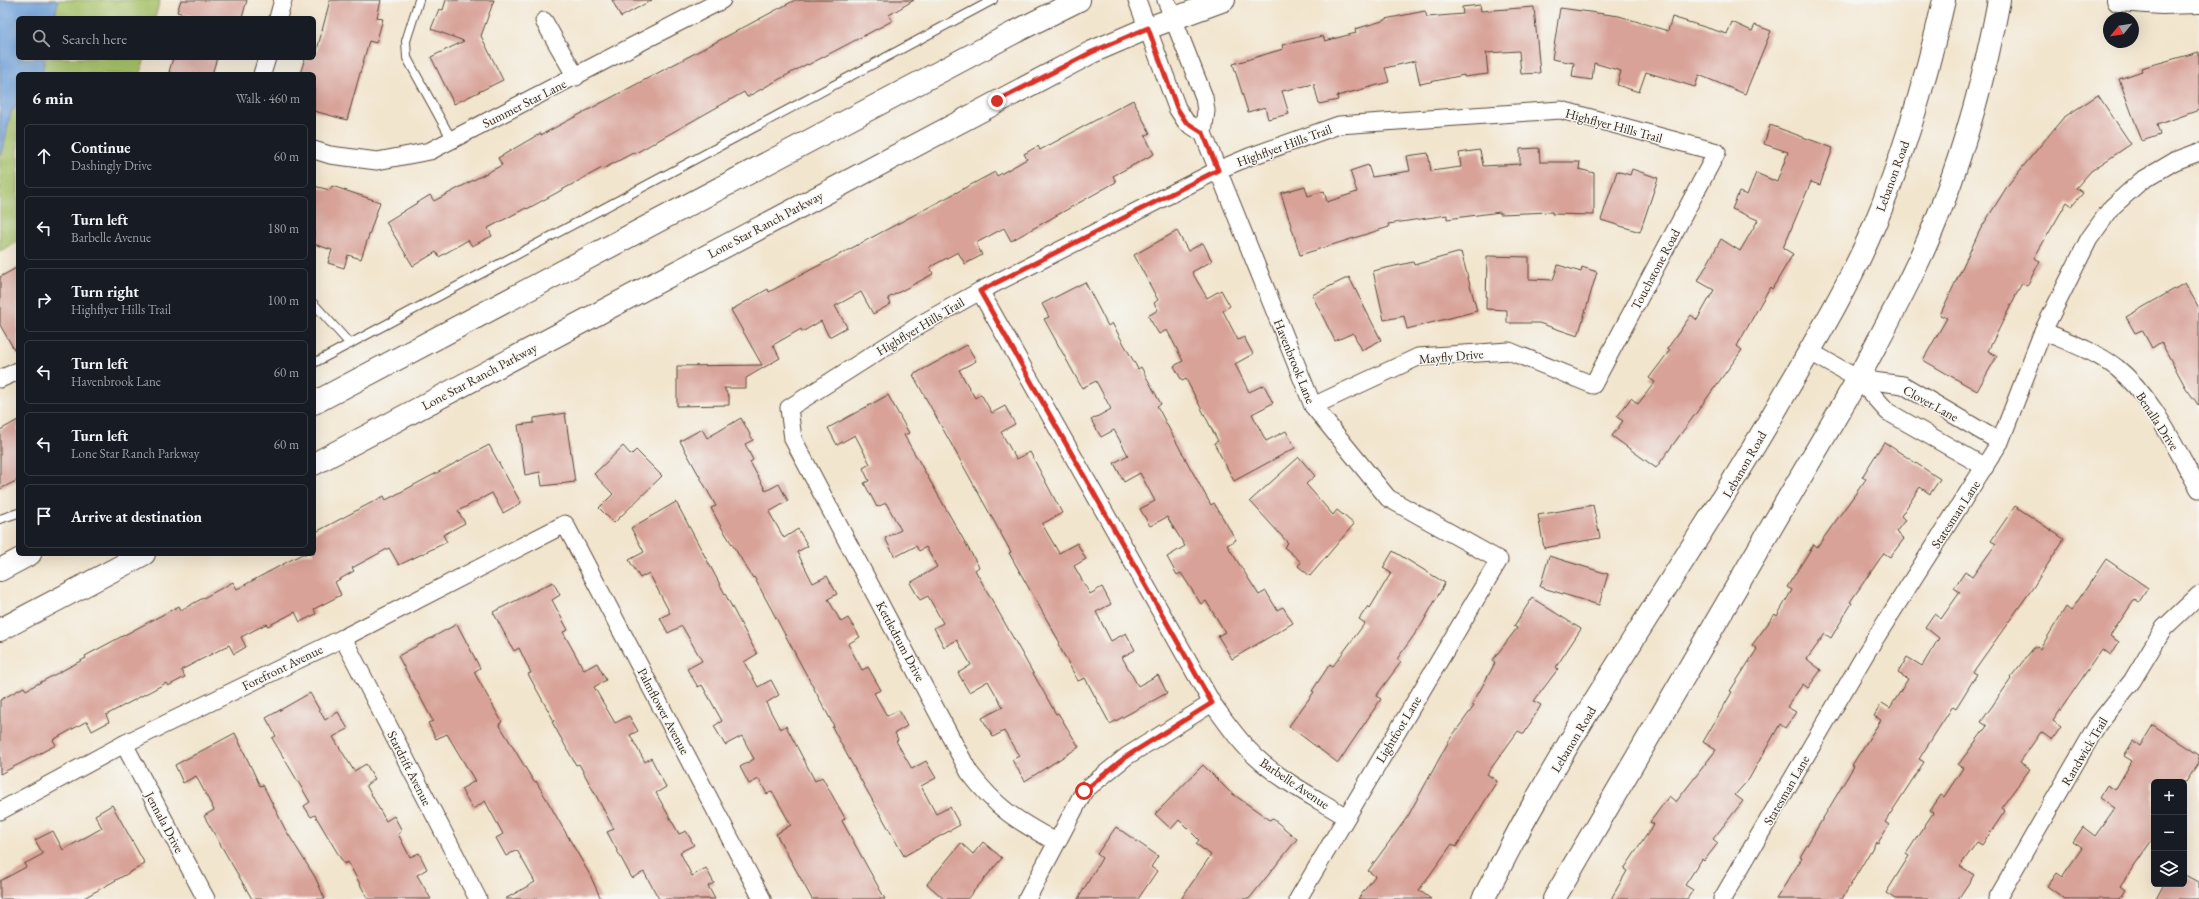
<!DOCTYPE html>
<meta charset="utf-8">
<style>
body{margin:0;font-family:"EB Garamond",serif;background:#242831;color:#f1f3f6}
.controls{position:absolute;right:12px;bottom:12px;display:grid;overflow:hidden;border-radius:6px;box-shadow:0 4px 16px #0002}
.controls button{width:36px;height:36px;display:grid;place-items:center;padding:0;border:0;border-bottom:1px solid #363941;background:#171b24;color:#f1f3f6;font:20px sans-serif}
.compass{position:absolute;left:2103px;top:12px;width:36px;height:36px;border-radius:50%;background:#171b24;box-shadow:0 4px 16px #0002;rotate:240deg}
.stop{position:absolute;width:12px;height:12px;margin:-9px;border:3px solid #d93025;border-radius:50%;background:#fff}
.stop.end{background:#d93025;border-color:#fff;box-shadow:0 1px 4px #0008}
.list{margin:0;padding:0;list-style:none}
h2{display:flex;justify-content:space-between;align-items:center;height:52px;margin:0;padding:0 16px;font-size:17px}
h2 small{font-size:13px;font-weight:400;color:#9ea1a6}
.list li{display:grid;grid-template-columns:26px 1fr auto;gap:12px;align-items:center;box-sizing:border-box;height:64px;margin:0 8px 8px;padding:0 8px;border:1px solid #363941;border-radius:6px}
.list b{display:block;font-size:15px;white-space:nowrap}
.list p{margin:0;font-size:13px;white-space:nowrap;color:#9ea1a6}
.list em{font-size:13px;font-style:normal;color:#9ea1a6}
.icon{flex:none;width:22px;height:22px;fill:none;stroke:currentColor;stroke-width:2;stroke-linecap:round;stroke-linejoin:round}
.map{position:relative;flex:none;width:2199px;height:899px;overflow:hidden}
.search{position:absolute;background:#171b24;box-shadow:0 4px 16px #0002;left:16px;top:16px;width:300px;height:44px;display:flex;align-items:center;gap:10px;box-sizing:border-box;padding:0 14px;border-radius:6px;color:#9ea1a6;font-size:15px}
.panel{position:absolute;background:#171b24;box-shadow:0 4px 16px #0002;left:16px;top:72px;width:300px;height:484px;border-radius:6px}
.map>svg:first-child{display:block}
</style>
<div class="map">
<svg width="2199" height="899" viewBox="0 0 2199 899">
<rect width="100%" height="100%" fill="#f6f6f2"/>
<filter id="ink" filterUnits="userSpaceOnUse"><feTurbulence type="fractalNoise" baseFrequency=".025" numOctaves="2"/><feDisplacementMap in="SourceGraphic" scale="8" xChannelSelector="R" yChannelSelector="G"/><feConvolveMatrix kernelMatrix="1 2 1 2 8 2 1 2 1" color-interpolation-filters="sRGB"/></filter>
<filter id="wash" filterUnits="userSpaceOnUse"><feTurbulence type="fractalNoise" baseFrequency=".012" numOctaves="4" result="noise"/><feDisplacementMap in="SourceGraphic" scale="16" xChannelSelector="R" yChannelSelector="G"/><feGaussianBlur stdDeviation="0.9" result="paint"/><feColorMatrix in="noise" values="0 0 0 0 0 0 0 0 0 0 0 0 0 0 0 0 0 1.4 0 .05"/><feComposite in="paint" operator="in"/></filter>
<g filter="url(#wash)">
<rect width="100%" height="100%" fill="#f2e5ce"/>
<path fill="#a7c269" stroke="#717644" d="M0 0H160L155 18H18V58H145L140 74H18V242L0 251Z"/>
<path fill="#70a0da" stroke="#56657c" d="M0 0H58L55 18H18V58H45L42 74H18V105L11 112 2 154 0 156Z"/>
<g id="blocks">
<g fill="#d8a298">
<path d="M181 0H247L242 18H200L177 12Z"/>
<path d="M330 0H381L377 18 383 19 376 43 369 41 347 120 314 111V74H300L305 58H315Z"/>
<path d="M446 0H494L481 36 503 80 454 104 431 57 464 41 431 29 439 9 443 10Z"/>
<path d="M612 0H652L621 17Z"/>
<path d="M795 0H914L889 15 892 21 808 65 807 64 747 97 744 92 634 154 633 153 603 169 602 168 527 209 526 208 488 228 492 236 472 246 468 240 439 257 436 252 413 266 386 222 430 195 434 201 502 165 498 158 541 133V135Z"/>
<path d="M1480 5 1481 11 1534 7 1540 73 1521 74 1519 51 1486 53 1488 74 1464 77V75L1420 84 1415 61 1385 68 1389 82 1337 96 1338 100 1319 104 1314 84 1282 91 1289 114 1268 119 1265 107 1248 112 1233 64 1283 49 1282 45 1323 36 1325 41 1356 33 1355 29 1386 20 1385 19 1425 11 1427 17 1463 14 1462 7Z"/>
<path d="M1560 8 1619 16 1668 31 1672 17 1727 34 1732 22 1752 31 1755 25 1771 31 1745 94 1699 75 1695 87 1646 72 1639 92 1617 85 1621 71 1594 63 1592 80 1572 77 1574 63 1552 59Z"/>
<path d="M2199 52V110L2157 125 2160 135 2142 141 2119 79 2142 71 2141 68Z"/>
<path d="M173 58H217L212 74H176L169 72Z"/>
<path d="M2098 95 2131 144 2091 171 2076 188 2083 193 2072 206 2067 202 2034 258 2040 261 2027 286 2022 283 1988 351 1997 356 1977 391 1923 360 1947 318 1940 315 1980 230 2008 185 2063 118Z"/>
<path d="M1133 100 1150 133 1145 136 1154 154 1113 176 1116 182 1011 241 1004 228 976 243 982 255 965 264 958 252 930 267 933 274 888 298 891 304 873 314 861 292 835 306 847 327 829 337 821 321 802 332 801 329 773 345 780 358 746 378V388H724L729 397V405L677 406V366L762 365 731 310 768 289 769 292 995 172 997 176 1027 159 1024 154 1038 146 1040 150Z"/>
<path d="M1770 125 1833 148 1820 185 1811 182 1783 248 1793 254 1772 289 1770 287 1737 346 1742 350 1656 468 1612 436 1623 421 1617 417 1631 398 1638 404 1655 382 1649 378 1670 350 1667 349 1691 315 1697 320 1714 290 1698 281 1721 239 1740 251 1758 220 1732 209 1739 192 1747 195 1756 173 1777 182 1788 152 1764 144Z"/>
<path d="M1539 148 1540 162H1580L1579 169 1594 173V215L1552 214V212L1500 214V212L1447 219V215L1388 224 1389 227 1300 255 1281 193 1305 186 1308 196 1324 191 1327 202 1357 192 1350 171 1368 165 1372 177 1410 171 1407 156 1428 153 1431 171 1461 167 1459 153 1480 150 1483 166 1520 164V149Z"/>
<path d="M1632 169 1658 178 1640 232 1601 220 1617 171 1630 175Z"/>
<path d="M314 186 330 190 332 186 380 202 361 259 348 255 344 268 328 263 332 250 314 244Z"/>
<path d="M1177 231 1188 251 1203 243 1212 261 1192 272 1207 298 1221 290 1230 306 1223 311 1238 340 1244 337 1253 354 1235 364 1249 392 1264 385 1273 403 1252 414 1266 441 1286 431 1295 448 1234 481 1214 443 1218 441 1186 379 1182 381 1174 366 1183 361 1167 330 1159 334 1148 316 1158 310 1154 303 1158 300 1134 255Z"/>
<path d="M1461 252 1477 311 1407 329 1404 316 1384 320 1373 271 1413 262 1414 265Z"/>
<path d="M1487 256 1529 257V279L1553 280 1558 265 1581 272 1582 267 1597 272 1578 336 1539 323H1507V310L1486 309Z"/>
<path d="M18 267V356L0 325V277Z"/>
<path d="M1349 277 1381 340 1362 350 1353 333 1335 341 1312 295Z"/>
<path d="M1085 282 1108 326 1112 323 1138 369 1141 367 1161 404 1157 406 1186 460 1211 505 1214 503 1236 540 1227 545 1259 595 1266 591 1277 610 1283 607 1293 623 1232 659 1218 636 1225 632 1206 601 1201 604 1181 573 1177 575 1167 557 1185 546 1167 517 1150 526 1140 509 1155 501 1140 473 1124 482 1114 463 1128 455 1114 430 1101 437 1091 420 1111 409 1096 381 1082 388 1044 319 1049 317 1042 304Z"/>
<path d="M2185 283 2199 308V406L2186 388 2161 342 2152 348 2142 330 2135 333 2126 317Z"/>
<path d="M967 345 976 361 959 370 975 398 981 394 992 413 1005 406 1015 424 1001 432 1016 459 1030 452 1062 513 1042 524 1059 553 1077 543 1086 559 1074 566 1090 594 1102 587 1111 604 1096 612 1111 641 1126 633 1135 650 1122 657 1138 686 1158 675 1167 693 1110 724 1085 678 1078 681 1058 644 1060 643 1009 553 1011 552 913 375Z"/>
<path d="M888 395 909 433 904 435 979 567 975 570 1056 714 1058 713 1079 747 1025 781 1012 760 1019 756 1004 731 993 737 982 718 1003 707 988 681 969 692 958 673 971 665 957 640 944 647 934 628 943 623 928 596 920 600 910 583 937 567 926 547 919 551 916 546 895 557 885 538 901 530 886 503 877 507 864 483 869 481 863 468 870 464 855 435 837 445 828 428Z"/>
<path d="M565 413 575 482 542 486 540 472 525 475 518 425 534 423V418Z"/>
<path d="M741 418 753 440 745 444 753 460 750 462 766 491 779 484 788 501 769 512 784 538 798 529 808 546 797 552 813 583 827 576 837 594 828 599 841 622 848 618 860 637 848 644 862 670 868 667 881 690 874 693 887 716 899 710 907 726 895 733 898 740 896 741 912 769 926 761 936 778 921 786 936 814 950 807 960 825 904 856 857 773 832 727 834 726 754 577 753 578 720 525 711 508 716 506 680 441 702 429 707 438Z"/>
<path d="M18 420V480L0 489V430Z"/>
<path d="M1884 442 1940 479 1930 494 1920 487 1901 516 1905 520 1896 532 1904 539 1890 557 1884 553 1850 602 1852 603 1831 638 1825 634 1807 659 1821 670 1808 688 1803 684 1787 707 1796 712 1785 728 1780 724 1749 779 1735 795 1743 801 1713 839 1718 843 1704 861 1702 859 1685 885 1693 890 1687 899H1611L1627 871 1624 869 1654 824 1650 822 1669 796 1676 802 1716 750 1703 742 1732 692 1730 691 1757 649 1752 645 1775 614 1777 616 1792 590 1787 587 1814 544 1817 547 1866 479 1862 477Z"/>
<path d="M489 445 521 503 503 513 492 493 458 511 465 523 443 535 447 542 399 565 389 548 352 568 354 571 335 582 341 595 314 609 316 614 300 622 295 612 268 626 266 624 241 637 246 647 234 654 229 645 181 670 185 677 168 686 166 683 106 715 109 722 92 731 87 721 53 740 56 745 0 774V700L24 687 26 690 86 658 85 656 179 606 181 610 233 582 237 589 302 554H314V533L384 496 386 500Z"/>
<path d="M623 446 631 455 636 450 662 476 614 523 599 508 613 494 594 474Z"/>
<path d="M1299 457 1315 476 1306 484 1333 515 1337 510 1354 524 1310 576 1298 566 1301 562 1284 547 1288 543 1250 501Z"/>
<path d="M676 502 757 654 744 662 758 687 771 680 779 695 766 703 780 729 786 726 815 781 822 777 845 818 842 821 885 899H812L776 834 791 825 772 791 767 794 759 779 749 784 740 767 754 759 742 736 725 745 714 726 722 721 702 685 698 687 687 669 702 661 682 626 668 633 660 618 670 613 649 573 640 578 629 560 644 552 631 528Z"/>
<path d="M1593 505 1600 538 1544 548 1538 515Z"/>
<path d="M2015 506 2064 539 2032 589 1973 672 1977 674 1956 708 1953 706 1919 759 1924 762 1885 822 1889 825 1878 843 1876 842 1842 899H1776L1802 858 1800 857 1854 766 1852 765 1881 720 1874 716 1882 703 1890 708 1908 679 1898 673 1907 657 1922 666 1939 638 1925 627 1934 614 1941 619 1960 592 1954 588 1965 572 1972 577 1996 544 1991 541Z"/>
<path d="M1393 551 1445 583 1422 624 1397 659 1401 662 1376 696 1381 699 1338 763 1289 726 1314 692 1312 691 1330 664 1333 666 1365 623 1359 619 1368 606 1370 608 1391 573 1383 568Z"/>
<path d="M1549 556 1608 574 1599 605 1540 587Z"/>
<path d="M2106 559 2148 588 2139 602 2135 599 2110 636 2119 642 2111 655 2102 649 2053 721 2061 727 2052 740 2041 732 2020 762 2030 769 2001 808 2005 811 1982 845 1977 842 1960 866 1974 875 1958 899H1895L1886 893 1909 856 1906 854 1933 813 1930 811 1941 795 1944 797 1963 768 1958 765 1987 726 1981 722 2011 679 2010 678 2035 646 2040 649 2066 607 2071 611Z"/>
<path d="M553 582 560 595 552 600 568 630 563 632 584 670 597 663 606 680 594 687 615 723 629 716 638 731 630 735 645 762 651 758 666 787 656 793 679 834 686 831 694 845 680 852 692 876 706 868 714 883 708 886 715 899H659L644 872 632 878 607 832 614 829 579 764 576 765 552 722 554 721 528 674 531 673 519 648 514 651 493 612Z"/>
<path d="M1532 598 1581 629 1556 667 1558 669 1534 701 1541 705 1524 734 1518 731 1487 774 1497 781 1480 809 1456 847 1452 844 1419 890 1431 899H1358L1375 876 1368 871 1408 816 1450 739 1474 706 1472 705 1495 663 1492 661 1517 628 1514 626Z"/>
<path d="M457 624 480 668 474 672 502 722 499 724 534 782 536 781 590 875 601 899H505L535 882 517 850 506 856 496 838 503 834 485 801 473 809 461 789 475 781 447 734 436 739 428 723 433 721 398 656Z"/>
<path d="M310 693 325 720 338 712 348 729 333 737 354 771 366 764 375 779 366 785 386 821 394 816 402 831 398 834 410 857 419 853 427 869 417 875 431 899H368L348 862 344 864 315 815 311 817 304 806 310 802 272 738 276 736 266 718Z"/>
<path d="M2153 725 2199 755V762L2186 782H2154V837L2120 886 2125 890 2119 899H2065L2047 886 2056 873 2062 877 2082 848 2073 842 2083 827 2095 836 2115 808 2099 798 2107 785 2115 790 2132 761 2124 756 2133 741 2140 746Z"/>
<path d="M235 733 260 786 263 785 285 829 315 877 325 899H252L204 816 214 810 196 776 183 783 175 765Z"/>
<path d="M1203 765 1230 792 1270 820 1272 818 1297 839 1249 899H1181L1211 855 1196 844 1199 840 1179 820 1171 829 1155 814Z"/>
<path d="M112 805 145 864 82 899H0V881L26 867 24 864 43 854 35 840 53 831 63 850 102 828 95 815Z"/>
<path d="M1116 827 1158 856 1151 867 1157 871 1138 899H1078L1102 858 1097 854Z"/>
<path d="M983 842 1002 858 967 899H944L927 884 961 843 973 854Z"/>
<path d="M2184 874 2199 882V899H2156L2164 884H2184Z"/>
</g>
</g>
</g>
<g filter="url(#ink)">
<use href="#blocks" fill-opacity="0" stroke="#564638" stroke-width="1"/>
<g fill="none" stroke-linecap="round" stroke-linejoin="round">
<g stroke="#564638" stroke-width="10">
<g id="service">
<path d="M419 0 406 41 407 58 452 140"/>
<path d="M314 304 350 344"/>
<path d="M314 363 993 0"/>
<path d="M0 519 18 513"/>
</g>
</g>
<g stroke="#564638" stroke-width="19">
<g id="minor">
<path d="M1137 0 1177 108 1186 122 1203 133"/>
<path d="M1166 0 1204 97 1206 111 1203 133 1313 406 1388 498 1499 560 1298 899"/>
<path d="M278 18 283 0"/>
<path d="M544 21 576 77"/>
<path d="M262 74 267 58"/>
<path d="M314 150 330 155 377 161 430 151 722 0"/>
<path d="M980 291 1212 703C1226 722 1239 742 1257 758 1283 782 1316 798 1346 817"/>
<path d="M2043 331C2068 342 2095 351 2117 368 2154 398 2175 448 2199 489"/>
<path d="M1809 351 1858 379 1888 412 1985 467"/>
<path d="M0 379 18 371"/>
<path d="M1858 379 1903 385 2000 442"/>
<path d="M343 638 478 899"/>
<path d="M124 744 206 899"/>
<path d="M0 811 124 744 343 638 565 524 762 899"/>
<path d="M1056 842C1016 820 997 809 969 772L793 439 789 408 921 324 980 291 1218 170 1249 157 1339 125 1561 110 1717 152 1593 385 1509 351 1418 357 1313 406"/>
<path d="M1027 899 1084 791 1127 756 1212 703"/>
<path d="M1722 899 1866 653 2000 442 2043 331 2089 239 2112 207 2141 181 2175 161 2199 152"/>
<path d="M1997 899 2098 724 2132 681 2164 628 2199 595"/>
</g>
</g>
<g stroke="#564638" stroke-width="24">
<g id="secondary">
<path d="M2118 0 2162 3 2199 2"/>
<path d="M314 403 1015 32 1079 0"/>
<path d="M314 464 1092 52 1148 28 1224 0"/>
<path d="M0 570 30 554"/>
<path d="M0 630 144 554"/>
<path d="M1483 899C1501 866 1517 832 1536 800 1612 665 1702 538 1779 404 1811 348 1845 293 1871 233 1903 159 1926 79 1944 0"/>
<path d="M1554 899 1858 379C1887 323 1919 267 1941 208 1967 141 1986 70 1999 0"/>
</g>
</g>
<use href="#service" stroke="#fff" stroke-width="8"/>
<use href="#minor" stroke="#fff" stroke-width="17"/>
<use href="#secondary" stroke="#fff" stroke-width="22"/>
</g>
</g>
<g fill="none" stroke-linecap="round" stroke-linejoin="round" filter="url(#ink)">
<path stroke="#d93025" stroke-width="5" d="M997 101 1092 52 1148 28 1177 108 1186 122 1203 133 1218 170 980 291 1212 703 1127 756 1084 791"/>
</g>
<g text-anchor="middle" stroke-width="3" stroke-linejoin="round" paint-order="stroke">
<g font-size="13" fill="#3b2a1e" stroke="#f6f6f2">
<text transform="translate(524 103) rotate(-27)" y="5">Summer Star Lane</text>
<text transform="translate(1614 125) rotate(15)" y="5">Highflyer Hills Trail</text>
<text transform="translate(1284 145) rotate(-20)" y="5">Highflyer Hills Trail</text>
<text transform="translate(1892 176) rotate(-70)" y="5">Lebanon Road</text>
<text transform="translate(765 224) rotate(-28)" y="5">Lone Star Ranch Parkway</text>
<text transform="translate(1655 269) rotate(-62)" y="5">Touchstone Road</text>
<text transform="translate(920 326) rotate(-31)" y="5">Highflyer Hills Trail</text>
<text transform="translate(1451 356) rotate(-5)" y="5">Mayfly Drive</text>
<text transform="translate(1295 361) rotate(68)" y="5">Havenbrook Lane</text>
<text transform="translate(479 376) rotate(-28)" y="5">Lone Star Ranch Parkway</text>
<text transform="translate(1931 403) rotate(29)" y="5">Clover Lane</text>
<text transform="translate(2158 421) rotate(57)" y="5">Benalla Drive</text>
<text transform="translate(1744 464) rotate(-60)" y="5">Lebanon Road</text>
<text transform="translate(1955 514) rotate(-57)" y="5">Statesman Lane</text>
<text transform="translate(901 641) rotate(62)" y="5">Kettledrum Drive</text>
<text transform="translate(282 667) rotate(-26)" y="5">Forefront Avenue</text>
<text transform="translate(664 711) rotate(62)" y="5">Palmflower Avenue</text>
<text transform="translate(1398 729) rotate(-59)" y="5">Lightfoot Lane</text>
<text transform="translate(1573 739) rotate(-59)" y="5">Lebanon Road</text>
<text transform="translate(2084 751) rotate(-59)" y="5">Randwick Trail</text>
<text transform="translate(410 768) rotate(63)" y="5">Stardrift Avenue</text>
<text transform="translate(1295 783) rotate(34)" y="5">Barbelle Avenue</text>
<text transform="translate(1786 790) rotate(-60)" y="5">Statesman Lane</text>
<text transform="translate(165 822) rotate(62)" y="5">Jennala Drive</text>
</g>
</g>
</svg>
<div class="controls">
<button>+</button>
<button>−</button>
<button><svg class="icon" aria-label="layers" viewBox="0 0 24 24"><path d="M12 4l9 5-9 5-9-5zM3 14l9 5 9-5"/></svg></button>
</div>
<svg class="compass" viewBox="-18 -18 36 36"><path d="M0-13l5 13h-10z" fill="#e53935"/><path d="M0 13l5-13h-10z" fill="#9ea1a6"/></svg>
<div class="stop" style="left:1084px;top:791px"></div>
<div class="stop end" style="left:997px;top:101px"></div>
<div class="search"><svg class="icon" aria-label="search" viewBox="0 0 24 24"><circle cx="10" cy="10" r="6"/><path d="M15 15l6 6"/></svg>Search here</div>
<section class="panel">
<h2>6 min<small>Walk · 460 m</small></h2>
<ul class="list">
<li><svg class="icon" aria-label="ahead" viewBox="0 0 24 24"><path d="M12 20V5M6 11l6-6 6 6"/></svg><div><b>Continue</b><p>Dashingly Drive</p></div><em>60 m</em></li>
<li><svg class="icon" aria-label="left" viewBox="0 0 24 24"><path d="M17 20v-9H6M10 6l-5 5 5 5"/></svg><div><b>Turn left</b><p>Barbelle Avenue</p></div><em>180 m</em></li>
<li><svg class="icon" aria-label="right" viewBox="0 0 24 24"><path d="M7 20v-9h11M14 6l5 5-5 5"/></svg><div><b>Turn right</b><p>Highflyer Hills Trail</p></div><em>100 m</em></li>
<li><svg class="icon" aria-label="left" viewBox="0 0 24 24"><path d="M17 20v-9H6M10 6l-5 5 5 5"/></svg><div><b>Turn left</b><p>Havenbrook Lane</p></div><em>60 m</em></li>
<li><svg class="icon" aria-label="left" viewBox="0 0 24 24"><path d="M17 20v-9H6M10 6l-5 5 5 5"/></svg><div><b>Turn left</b><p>Lone Star Ranch Parkway</p></div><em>60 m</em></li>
<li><svg class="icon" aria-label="arrive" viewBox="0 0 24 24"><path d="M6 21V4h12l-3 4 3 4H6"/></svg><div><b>Arrive at destination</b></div></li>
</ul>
</section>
</div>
